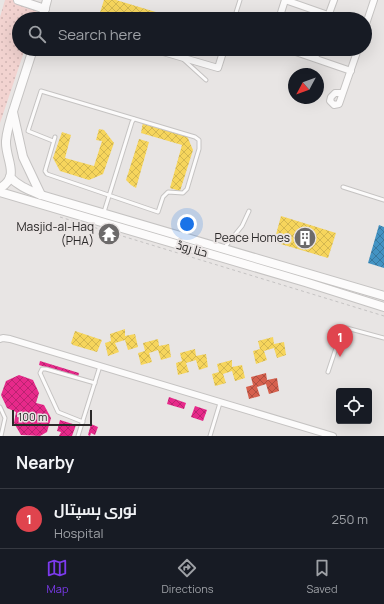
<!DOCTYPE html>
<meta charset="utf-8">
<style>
body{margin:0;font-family:Manrope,Cairo,sans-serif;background:#242831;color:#f1f3f6}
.controls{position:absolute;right:12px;bottom:12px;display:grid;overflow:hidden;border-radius:4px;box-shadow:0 4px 16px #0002}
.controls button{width:36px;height:36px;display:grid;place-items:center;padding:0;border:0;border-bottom:1px solid #363941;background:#171b24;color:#f1f3f6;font:20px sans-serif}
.compass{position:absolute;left:288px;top:68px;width:36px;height:36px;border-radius:50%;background:#171b24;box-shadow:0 4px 16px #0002;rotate:229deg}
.scale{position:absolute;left:12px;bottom:10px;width:80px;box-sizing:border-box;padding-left:4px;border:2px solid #2a2828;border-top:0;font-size:11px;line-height:14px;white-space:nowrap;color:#2a2828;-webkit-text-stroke:3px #e9e4e3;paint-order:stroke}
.you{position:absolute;left:187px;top:224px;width:14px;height:14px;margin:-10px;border:3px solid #fff;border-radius:50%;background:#1a73e8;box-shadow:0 0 0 6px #1a73e833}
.badge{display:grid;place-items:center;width:26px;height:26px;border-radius:50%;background:#7c3aed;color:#fff;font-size:13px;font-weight:700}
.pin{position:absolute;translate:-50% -33px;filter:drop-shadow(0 1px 2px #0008)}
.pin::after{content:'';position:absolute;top:21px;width:14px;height:12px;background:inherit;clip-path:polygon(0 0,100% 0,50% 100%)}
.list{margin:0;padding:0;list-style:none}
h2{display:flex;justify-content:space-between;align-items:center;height:52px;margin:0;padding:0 16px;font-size:17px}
h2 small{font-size:13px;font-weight:400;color:#9ea1a6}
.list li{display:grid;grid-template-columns:26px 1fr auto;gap:12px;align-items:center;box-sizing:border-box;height:60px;padding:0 16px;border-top:1px solid #363941}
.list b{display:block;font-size:15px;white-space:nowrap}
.list p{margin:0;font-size:13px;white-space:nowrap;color:#9ea1a6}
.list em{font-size:13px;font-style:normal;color:#9ea1a6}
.icon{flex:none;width:22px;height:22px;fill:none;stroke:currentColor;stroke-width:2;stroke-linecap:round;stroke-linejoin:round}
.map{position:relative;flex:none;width:384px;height:436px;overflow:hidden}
.search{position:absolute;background:#171b24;box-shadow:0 4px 16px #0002;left:12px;right:12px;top:12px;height:44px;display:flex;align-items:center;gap:10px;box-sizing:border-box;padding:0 14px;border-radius:22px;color:#9ea1a6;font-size:15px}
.sheet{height:112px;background:#171b24}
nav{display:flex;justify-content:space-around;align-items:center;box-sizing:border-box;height:56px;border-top:1px solid #363941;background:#171b24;font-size:11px;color:#9ea1a6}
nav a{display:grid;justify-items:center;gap:2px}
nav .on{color:#7c3aed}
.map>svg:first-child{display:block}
</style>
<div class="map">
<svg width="384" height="436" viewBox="0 0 384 436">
<defs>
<pattern id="grass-dots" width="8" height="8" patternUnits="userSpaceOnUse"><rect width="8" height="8" fill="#f2d3d0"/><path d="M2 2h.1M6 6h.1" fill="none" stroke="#d0b5b3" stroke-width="1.8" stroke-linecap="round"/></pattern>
<pattern id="homes-cross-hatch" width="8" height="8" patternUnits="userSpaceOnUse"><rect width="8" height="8" fill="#f6d55c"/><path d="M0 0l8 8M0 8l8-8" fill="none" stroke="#d3b750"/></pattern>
<pattern id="shops-cross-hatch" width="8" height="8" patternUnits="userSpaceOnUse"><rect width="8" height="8" fill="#d6604d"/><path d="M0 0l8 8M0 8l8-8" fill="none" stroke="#ae4f40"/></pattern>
<pattern id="schools-cross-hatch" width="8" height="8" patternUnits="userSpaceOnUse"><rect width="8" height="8" fill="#4393c3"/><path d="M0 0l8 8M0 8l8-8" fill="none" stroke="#38789e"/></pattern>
<pattern id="health-cross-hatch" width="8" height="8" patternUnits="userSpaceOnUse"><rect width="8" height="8" fill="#e7298a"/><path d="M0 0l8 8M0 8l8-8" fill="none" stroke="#bb2371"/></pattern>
</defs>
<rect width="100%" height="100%" fill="#e8e5e4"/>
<path fill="url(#grass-dots)" d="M5 0H29L37 10 34 19H19V49H25L0 123V17Z"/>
<g fill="url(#homes-cross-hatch)">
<path d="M104 0H116L179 19H98Z"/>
<path d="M165 49H185L183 55Z"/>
<path d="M143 122 187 136 193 150 180 191 170 188 182 145 141 133Z"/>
<path d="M99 129 104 130 114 143 103 174 89 180 60 171 53 158 62 132 71 135 65 158 94 166 102 141 96 140Z"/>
<path d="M139 139 149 142 136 188 131 185 126 180Z"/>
<path d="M281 216 336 233 328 258 274 242Z"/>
<path d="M125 329V336L135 334 138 347 128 350 125 340 115 343 119 352 108 356 105 343 111 341 110 334Z"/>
<path d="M75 331 102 340 97 352 73 345 71 343Z"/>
<path d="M273 337 274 344 284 342 286 355 277 358 274 348 264 351 267 360 256 364 253 351 260 349 258 341Z"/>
<path d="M158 339 159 346 169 344 171 357 161 360 158 350 149 353 152 362 141 365 138 353 145 351 143 343Z"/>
<path d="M195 349 196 356 206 354 208 367 199 370 196 360 186 363 189 372 178 375 176 363 182 361 180 353Z"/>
<path d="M232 360V367L242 365 245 378 235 381 232 371 223 374 226 383 215 386 212 374 219 372 217 364Z"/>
</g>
<path fill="url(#shops-cross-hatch)" d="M266 373 267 380 277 378 279 391 269 394 266 384 257 387 260 396 249 399 246 387 253 385 251 377Z"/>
<path fill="url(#schools-cross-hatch)" d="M379 225 384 227V268L368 263Z"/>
<g fill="url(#health-cross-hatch)">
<path d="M40 361 79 373 78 377 39 365Z"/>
<path d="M19 375 33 380 39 393 36 403 44 405 51 418 47 432 40 436 21 435 14 423 16 412 7 408 1 395 6 381Z"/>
<path d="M169 397 186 403 184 409 167 404Z"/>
<path d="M195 406 207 410 203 421 191 417Z"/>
<path d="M60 420 76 425 72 436H59L61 432 57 431Z"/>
<path d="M91 424 98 427 95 435 91 433 90 436 88 435Z"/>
</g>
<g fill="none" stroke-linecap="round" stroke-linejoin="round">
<g stroke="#c5c3c2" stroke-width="5">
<g id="lane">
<path d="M234 19 240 0"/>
<path d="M184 60 206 80"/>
<path d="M53 141 28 131 41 91 195 137 199 140V149L187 189 183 193 168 192 163 197 158 212 47 174 45 171 55 137"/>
<path d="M343 187 384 200"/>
<path d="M104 212 132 122 134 119"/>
<path d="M225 247 242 226 249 211"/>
<path d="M328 372 343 327 384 338"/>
<path d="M0 407 5 418 1 436"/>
<path d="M83 422 58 412 40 373 42 369H46L95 383"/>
<path d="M78 436 100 366"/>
<path d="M210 436 220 403"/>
</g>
</g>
<g stroke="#c5c3c2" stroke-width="8">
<g id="street">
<path d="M285 0 328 15"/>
<path d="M279 19 285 0"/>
<path d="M327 19 334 0"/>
<path d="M365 27 374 0"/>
<path d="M153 49 218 68 224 49"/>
<path d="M287 49 351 71"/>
<path d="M315 58 318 49"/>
<path d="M342 93H335L331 97 330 101 334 105 339 104 358 49"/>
<path d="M0 339 3 338 10 339 333 436"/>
</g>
</g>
<g stroke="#c5c3c2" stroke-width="10">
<g id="secondary">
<path d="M18 0 45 9"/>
<path d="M42 19 47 0"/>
<path d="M13 112 23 157 41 195"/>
<path d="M10 177C18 186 29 190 41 195L384 296"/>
<path d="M0 188C21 176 5 159 6 141 7 129 11 117 15 105 21 86 27 68 33 49"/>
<path d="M0 192 305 282 384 307"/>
</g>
</g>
<path stroke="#c5c3c3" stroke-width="1" stroke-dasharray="3 3" stroke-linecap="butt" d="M60 217 384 316"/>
<use href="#lane" stroke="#fcfbfb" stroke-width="3"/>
<use href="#street" stroke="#fcfbfb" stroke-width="6"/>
<use href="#secondary" stroke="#fcfbfb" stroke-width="8"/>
</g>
<defs>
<g id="temple-disc" transform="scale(1.15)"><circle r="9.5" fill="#6c6a6a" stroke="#e9e4e3"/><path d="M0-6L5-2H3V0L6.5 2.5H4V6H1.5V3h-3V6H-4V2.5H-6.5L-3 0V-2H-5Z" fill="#fff"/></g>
<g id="building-disc" transform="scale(1.15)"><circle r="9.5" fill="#6c6a6a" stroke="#e9e4e3"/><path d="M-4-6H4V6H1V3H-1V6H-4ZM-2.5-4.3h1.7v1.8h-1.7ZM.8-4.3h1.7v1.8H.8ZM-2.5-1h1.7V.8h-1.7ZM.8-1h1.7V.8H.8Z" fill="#fff"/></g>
</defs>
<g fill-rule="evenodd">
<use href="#temple-disc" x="109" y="234"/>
<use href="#building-disc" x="305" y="238"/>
</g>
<g text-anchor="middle" stroke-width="4" stroke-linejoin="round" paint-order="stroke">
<g font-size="12" fill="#2a2828" stroke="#e9e4e3" text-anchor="end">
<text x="94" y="231">Masjid-al-Haq<tspan x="94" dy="14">(PHA)</tspan></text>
<text x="290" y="242">Peace Homes</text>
</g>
<g font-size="12" fill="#2a2828" stroke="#e9e4e3">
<text transform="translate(192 249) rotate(16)" y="4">حنا روڈ</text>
</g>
</g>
</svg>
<div class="controls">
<button><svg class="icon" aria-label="locate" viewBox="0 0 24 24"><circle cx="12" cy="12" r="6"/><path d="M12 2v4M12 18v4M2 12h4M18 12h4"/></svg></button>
</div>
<svg class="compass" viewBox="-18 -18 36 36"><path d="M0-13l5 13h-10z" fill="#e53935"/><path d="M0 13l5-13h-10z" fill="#9ea1a6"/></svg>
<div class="scale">100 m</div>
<div class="you"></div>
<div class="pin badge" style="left:340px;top:357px;background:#e0444e">1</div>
<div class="search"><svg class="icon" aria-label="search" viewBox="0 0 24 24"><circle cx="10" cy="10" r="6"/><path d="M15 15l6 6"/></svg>Search here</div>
</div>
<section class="sheet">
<h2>Nearby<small></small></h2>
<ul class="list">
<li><span class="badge" style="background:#e0444e">1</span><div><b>نوری ہسپتال</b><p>Hospital</p></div><em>250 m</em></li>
</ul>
</section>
<nav>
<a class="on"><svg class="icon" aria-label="map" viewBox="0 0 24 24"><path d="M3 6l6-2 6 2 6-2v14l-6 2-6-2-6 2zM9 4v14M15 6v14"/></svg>Map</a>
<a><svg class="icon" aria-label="directions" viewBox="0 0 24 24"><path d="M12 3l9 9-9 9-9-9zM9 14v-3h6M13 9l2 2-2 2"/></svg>Directions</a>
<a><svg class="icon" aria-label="saved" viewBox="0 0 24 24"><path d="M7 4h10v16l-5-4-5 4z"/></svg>Saved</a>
</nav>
